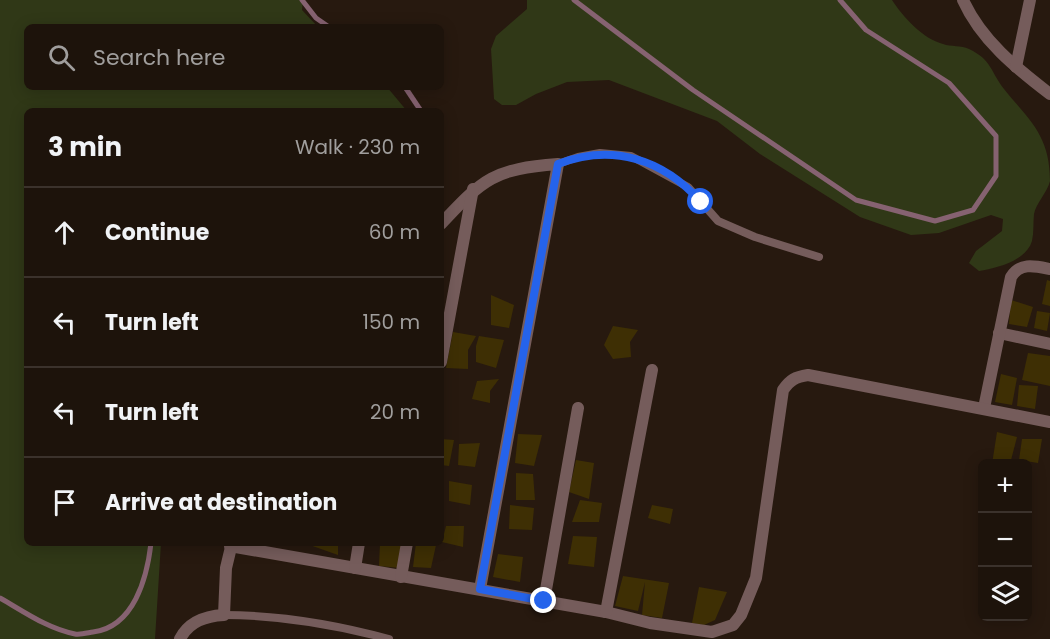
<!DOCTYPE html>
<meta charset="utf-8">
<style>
body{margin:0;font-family:Poppins,sans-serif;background:#2a2019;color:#f1f3f6}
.controls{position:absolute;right:18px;bottom:18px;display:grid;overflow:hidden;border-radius:9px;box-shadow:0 3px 15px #0003}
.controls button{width:54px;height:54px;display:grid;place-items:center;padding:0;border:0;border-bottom:2px solid #3b322c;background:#1d130b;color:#f1f3f6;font:30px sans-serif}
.stop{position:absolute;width:18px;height:18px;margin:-14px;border:4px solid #2563eb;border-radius:50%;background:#fff}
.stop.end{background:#2563eb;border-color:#fff;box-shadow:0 2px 6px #0008}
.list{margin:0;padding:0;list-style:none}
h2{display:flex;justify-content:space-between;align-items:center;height:78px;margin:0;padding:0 24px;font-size:26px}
h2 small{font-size:20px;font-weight:400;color:#a09e9d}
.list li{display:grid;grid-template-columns:39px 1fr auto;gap:18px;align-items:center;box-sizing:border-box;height:90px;padding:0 24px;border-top:2px solid #3b322c}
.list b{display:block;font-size:22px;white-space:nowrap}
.list em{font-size:20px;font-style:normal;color:#a09e9d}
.icon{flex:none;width:33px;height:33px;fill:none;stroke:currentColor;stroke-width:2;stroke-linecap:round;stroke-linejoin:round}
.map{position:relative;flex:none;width:1050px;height:639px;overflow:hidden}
.search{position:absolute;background:#1d130b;box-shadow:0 3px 15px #0003;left:24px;top:24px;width:420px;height:66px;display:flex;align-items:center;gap:15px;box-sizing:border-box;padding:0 21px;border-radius:9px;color:#a09e9d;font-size:22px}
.panel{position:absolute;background:#1d130b;box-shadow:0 3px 15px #0003;left:24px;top:108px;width:420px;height:438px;border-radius:9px}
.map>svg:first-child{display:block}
</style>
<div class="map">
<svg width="1050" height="639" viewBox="0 0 1050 639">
<rect width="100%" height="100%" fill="#27190f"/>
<g fill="#303817">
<path d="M0 0H303L302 10 318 27H27V87H387L407 111H27V543H161L155 639H0Z"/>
<path d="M527 0H892C903 17 923 39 943 44 951 47 961 45 969 49 992 60 990 71 1004 89 1029 120 1050 135 1050 181 1047 193 1036 203 1034 214 1033 223 1034 232 1032 241 1026 261 997 268 979 271L969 263 976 251 1002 231 1003 219 991 215 939 233 911 235 860 217 760 154 717 121 609 80 567 82 536 94 516 105H502L494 99 491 49 496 36 527 9Z"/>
</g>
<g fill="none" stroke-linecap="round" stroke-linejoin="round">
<g stroke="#866271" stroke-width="5">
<path d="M302 0 316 18 329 27"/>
<path d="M574 0 693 90 856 200 935 221 973 210 996 176V136L949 83 866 30 840 0"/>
<path d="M405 87 421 111"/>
<path d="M0 598C23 611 48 629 75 634 80 635 87 633 93 632 134 627 147 578 151 543"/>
</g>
</g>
<g fill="#3e2f04">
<path d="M1047 280 1050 281V306L1042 304Z"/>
<path d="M491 295 514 305 509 328 491 325Z"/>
<path d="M1011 300 1033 307 1027 327 1009 324Z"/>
<path d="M1037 311 1050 313 1047 331 1034 328Z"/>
<path d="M613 326 638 330 630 342 631 357 613 359 604 345Z"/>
<path d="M453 332 476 336 468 350V369L446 368Z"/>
<path d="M479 336 504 340 496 368 476 362V346Z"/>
<path d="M1028 353 1050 356V386L1022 380Z"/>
<path d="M1001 374 1017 378 1012 405 995 402Z"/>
<path d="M499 379 490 391V403L472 399 477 381Z"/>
<path d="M1019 385 1038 386 1035 409 1017 406Z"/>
<path d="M997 432 1017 437 1010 464H992Z"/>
<path d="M518 434 542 435 534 466 515 463Z"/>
<path d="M441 439 454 440 449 466 441 465Z"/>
<path d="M1022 439H1042L1038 463 1019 460Z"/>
<path d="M480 443 475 467 458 465 459 444Z"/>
<path d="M576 460 594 463 589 499 569 492Z"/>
<path d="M516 473 533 474 535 500H516Z"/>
<path d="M449 481 472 485 470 505 449 501Z"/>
<path d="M580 500 602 503 599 522H572Z"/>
<path d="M510 505 534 508 532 530 509 529Z"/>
<path d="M652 505 673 509 670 524 648 518Z"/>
<path d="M446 526H464L463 547 442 542Z"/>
<path d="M573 536 597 537 594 567 568 564Z"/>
<path d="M304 543H338V555Z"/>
<path d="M380 543H402L400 568 379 566Z"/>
<path d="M416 543 436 545 431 568 413 567Z"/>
<path d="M498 554 523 557 520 582 493 577Z"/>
<path d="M623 576 669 583 662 618 642 615 645 582 638 611 615 606Z"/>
<path d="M699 587 727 592 715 620 704 625 692 623Z"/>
</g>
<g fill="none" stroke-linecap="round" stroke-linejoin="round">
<g stroke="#755c5b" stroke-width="8">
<path d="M558 164 578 157 600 153 631 156 688 187 718 221 755 237 819 257"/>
<path d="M224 615C281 615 334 624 389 639"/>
</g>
<g stroke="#755c5b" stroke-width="12">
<path d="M963 0C981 40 1016 68 1050 94"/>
<path d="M1016 67 1030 0"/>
<path d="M441 224C484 178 494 169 558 164L480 589"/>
<path d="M999 333 1050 344"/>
<path d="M441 362 473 189"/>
<path d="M984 408 1011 277C1020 262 1035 266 1050 269"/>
<path d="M230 546 606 612 650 623 712 632 733 625 741 615 756 578 783 390C790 380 795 377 808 375L1050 422"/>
<path d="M355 568 359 543"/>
<path d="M401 577 407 543"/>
<path d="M544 601 578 408"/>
<path d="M606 612 652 370"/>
<path d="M180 639C189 621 206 616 224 615L226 568 232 543"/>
</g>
</g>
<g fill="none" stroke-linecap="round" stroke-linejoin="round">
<path stroke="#2563eb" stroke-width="8" d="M544 601 480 589 558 164C612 143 663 159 701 202"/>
</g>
</svg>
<div class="controls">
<button>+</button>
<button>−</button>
<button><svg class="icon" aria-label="layers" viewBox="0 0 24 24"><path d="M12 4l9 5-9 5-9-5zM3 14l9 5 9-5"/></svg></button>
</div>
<div class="stop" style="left:701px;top:202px"></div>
<div class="stop end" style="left:544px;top:601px"></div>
<div class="search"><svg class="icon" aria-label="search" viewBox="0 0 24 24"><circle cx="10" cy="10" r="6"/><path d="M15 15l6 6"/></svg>Search here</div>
<section class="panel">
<h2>3 min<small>Walk · 230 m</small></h2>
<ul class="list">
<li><svg class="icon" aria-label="ahead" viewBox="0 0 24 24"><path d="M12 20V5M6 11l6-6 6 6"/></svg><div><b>Continue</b></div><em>60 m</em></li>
<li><svg class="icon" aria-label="left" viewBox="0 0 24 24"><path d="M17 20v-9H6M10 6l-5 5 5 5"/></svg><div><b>Turn left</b></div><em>150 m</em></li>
<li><svg class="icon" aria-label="left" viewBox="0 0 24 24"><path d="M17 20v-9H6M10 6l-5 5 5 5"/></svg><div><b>Turn left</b></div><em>20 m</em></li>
<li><svg class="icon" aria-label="arrive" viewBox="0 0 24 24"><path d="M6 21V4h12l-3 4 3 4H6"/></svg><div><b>Arrive at destination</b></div></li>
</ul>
</section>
</div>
